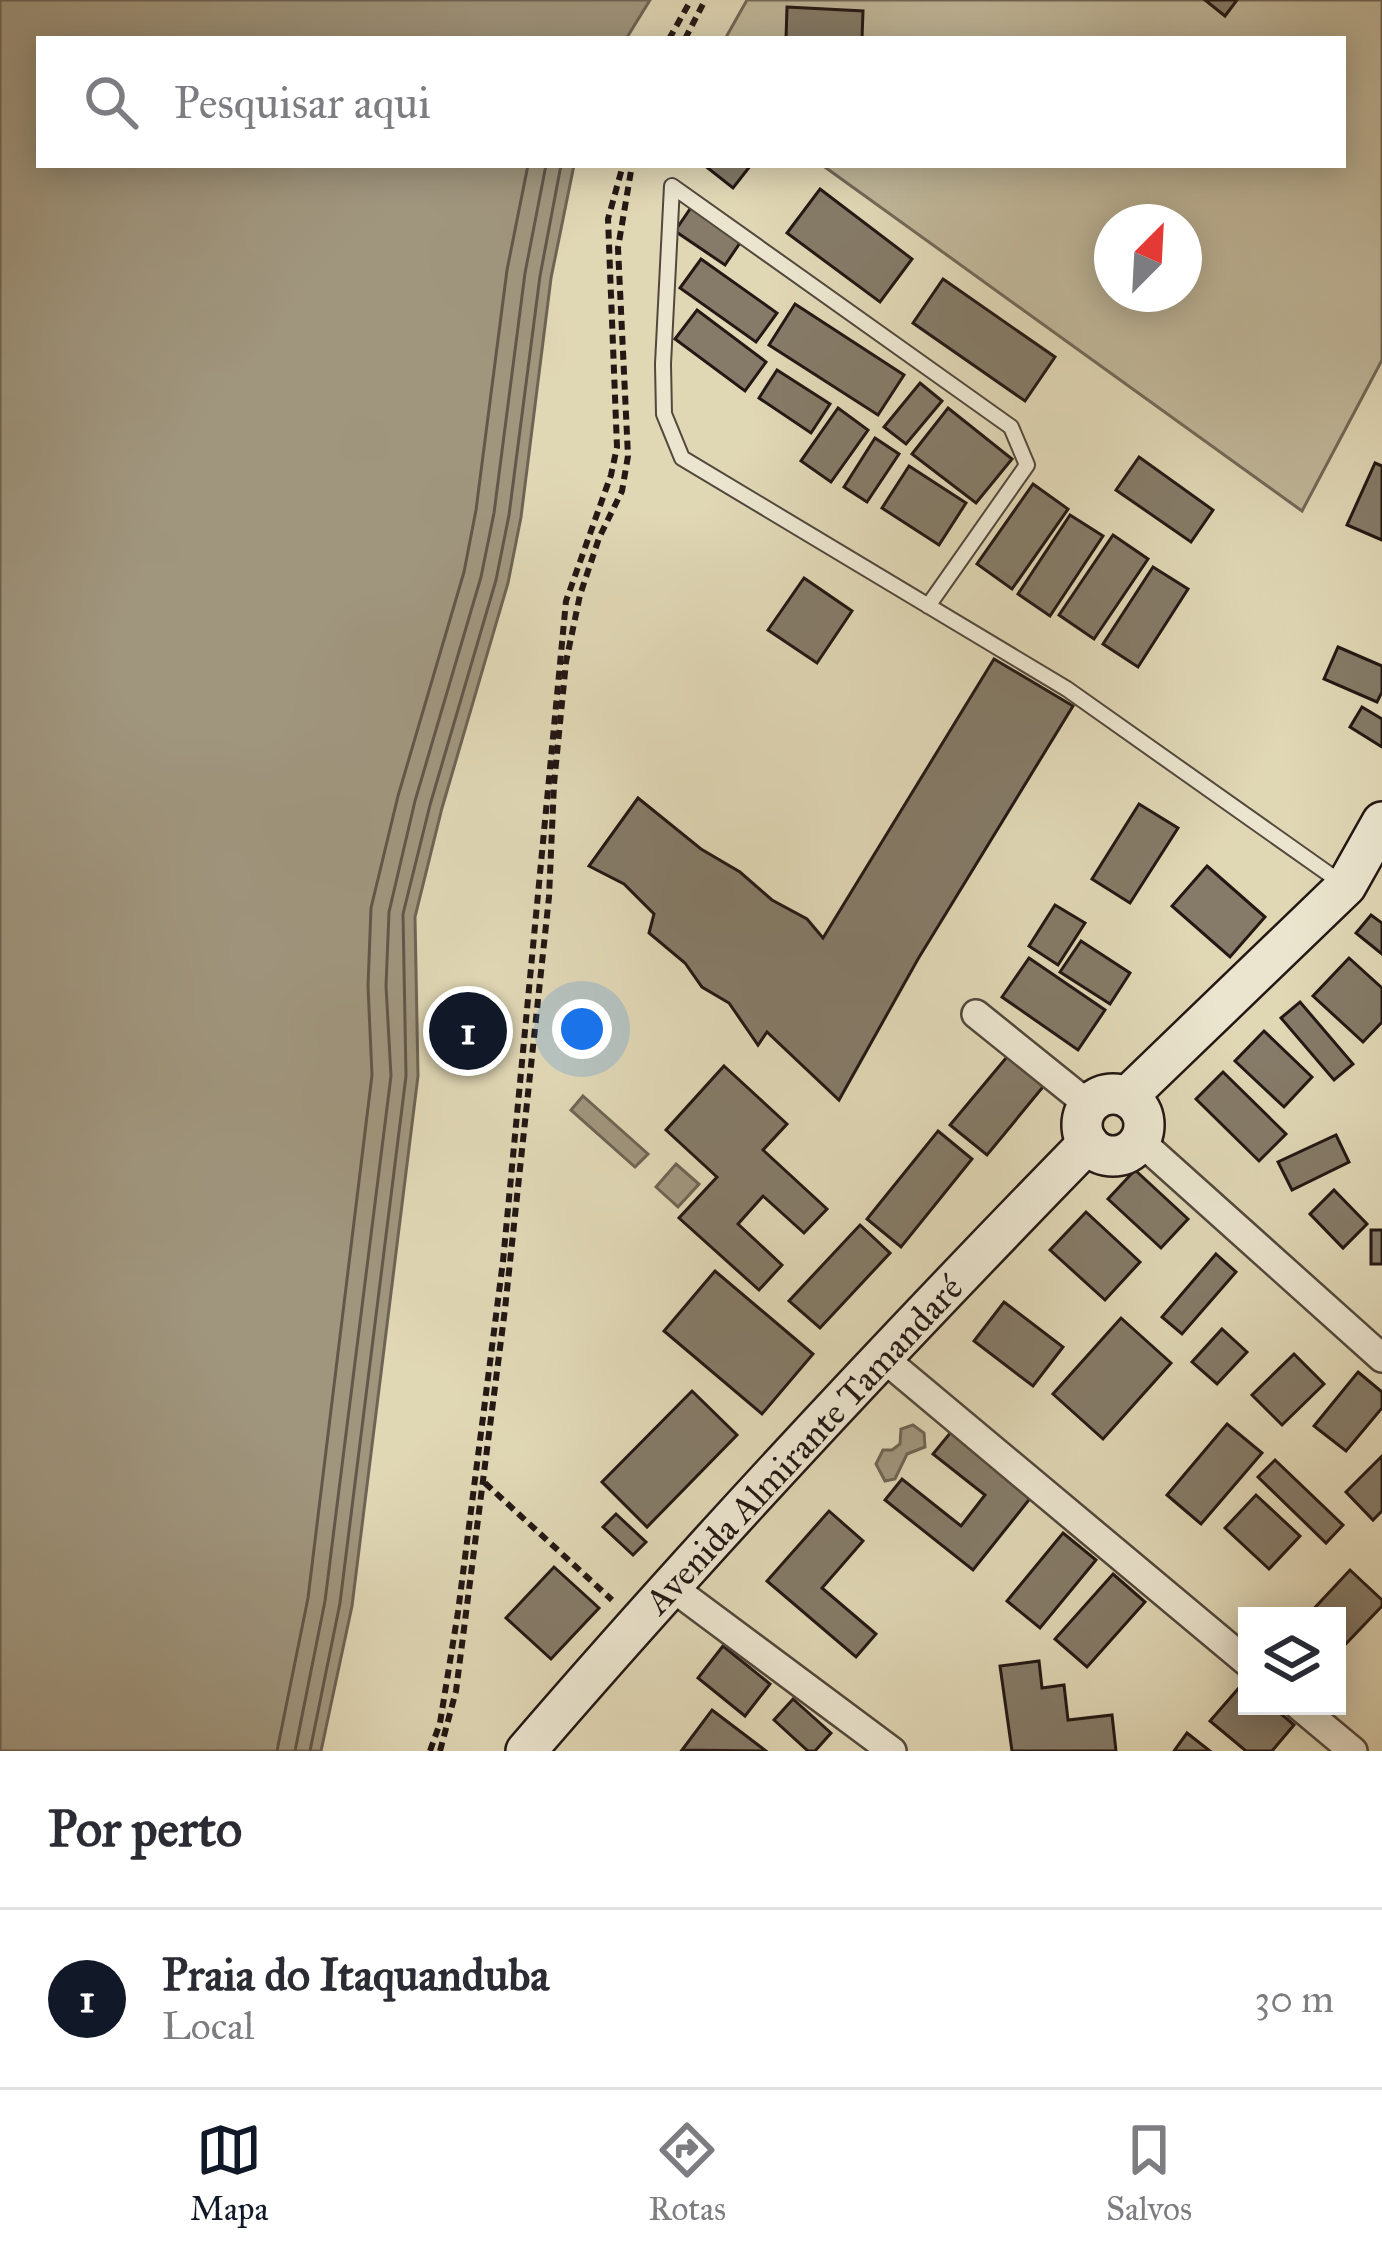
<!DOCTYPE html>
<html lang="pt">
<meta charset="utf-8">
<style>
body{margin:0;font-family:"IM FELL Great Primer",serif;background:#f7f7f7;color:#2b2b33}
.controls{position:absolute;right:36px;bottom:36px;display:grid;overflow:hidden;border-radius:0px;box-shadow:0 6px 30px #0003}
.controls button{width:108px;height:108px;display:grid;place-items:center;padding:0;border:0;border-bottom:3px solid #e1e1e2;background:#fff;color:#2b2b33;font:60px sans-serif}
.compass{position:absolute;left:1094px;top:204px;width:108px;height:108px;border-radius:50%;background:#fff;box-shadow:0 6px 30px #0003;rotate:24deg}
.you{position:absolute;left:582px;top:1029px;width:42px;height:42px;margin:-30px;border:9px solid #fff;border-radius:50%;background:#1a73e8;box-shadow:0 0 0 18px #1a73e833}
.badge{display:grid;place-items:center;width:78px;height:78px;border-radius:50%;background:#111827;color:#fff;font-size:39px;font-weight:700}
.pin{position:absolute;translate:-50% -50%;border:6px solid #fff;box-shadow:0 3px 12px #0006}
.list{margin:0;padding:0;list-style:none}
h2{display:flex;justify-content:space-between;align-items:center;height:156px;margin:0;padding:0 48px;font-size:51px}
h2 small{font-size:39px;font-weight:400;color:#7c7c81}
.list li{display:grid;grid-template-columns:78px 1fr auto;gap:36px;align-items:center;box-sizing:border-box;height:180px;padding:0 48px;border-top:3px solid #e1e1e2}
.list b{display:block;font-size:45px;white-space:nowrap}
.list p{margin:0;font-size:39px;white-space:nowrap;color:#7c7c81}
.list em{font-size:39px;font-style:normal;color:#7c7c81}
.icon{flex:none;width:66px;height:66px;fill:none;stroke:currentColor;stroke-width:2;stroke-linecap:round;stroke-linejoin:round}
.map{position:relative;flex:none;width:1382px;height:1751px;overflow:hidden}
.search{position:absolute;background:#fff;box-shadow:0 6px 30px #0003;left:36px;right:36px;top:36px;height:132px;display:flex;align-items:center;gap:30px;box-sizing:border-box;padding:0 42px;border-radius:0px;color:#7c7c81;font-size:45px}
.sheet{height:336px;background:#fff}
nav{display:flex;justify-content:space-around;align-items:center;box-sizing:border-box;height:168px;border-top:3px solid #e1e1e2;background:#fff;font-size:33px;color:#7c7c81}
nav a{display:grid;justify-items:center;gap:6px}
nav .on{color:#111827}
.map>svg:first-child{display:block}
</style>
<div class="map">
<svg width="1382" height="1751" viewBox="0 0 1382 1751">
<rect width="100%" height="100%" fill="#e0d7b5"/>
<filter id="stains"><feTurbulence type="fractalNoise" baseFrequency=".00167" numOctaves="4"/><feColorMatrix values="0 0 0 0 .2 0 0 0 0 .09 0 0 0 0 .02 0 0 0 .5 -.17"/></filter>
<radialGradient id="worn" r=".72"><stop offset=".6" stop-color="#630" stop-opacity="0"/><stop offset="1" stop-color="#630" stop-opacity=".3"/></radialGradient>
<path fill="#c0b79a" stroke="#726857" stroke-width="3" fill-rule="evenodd" d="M747 0H1382V360L1302 511 822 165H1343V39H725ZM1112 222H1184V294H1112Z"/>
<g fill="#a0967e" stroke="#6e6454" stroke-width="3">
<path d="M0 0H650L626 39H39V165H574L551 278 521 517 508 583 442 808 415 917 418 1076 352 1606 321 1751H0Z"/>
<path d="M583 1096 648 1154 635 1167 571 1110Z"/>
<path d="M676 1164 699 1184 678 1207 656 1187Z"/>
<path d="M913 1425 924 1433 925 1447 907 1454 895 1479 885 1481 876 1464 883 1450H892L900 1444 901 1429Z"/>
</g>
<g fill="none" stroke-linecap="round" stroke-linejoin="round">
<g stroke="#625749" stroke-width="3">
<path d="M277 1751 308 1598 372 1075 368 986 371 908 398 796 464 572 476 510 507 270 528 165"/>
<path d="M295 1751 325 1601 391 1076 386 986 389 912 415 801 481 577 494 513 525 273 546 165"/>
<path d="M310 1751 340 1603 406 1076 403 914 430 805 496 580 509 515 540 276 561 165"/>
</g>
</g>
<g fill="#857b68" stroke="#231814" stroke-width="3">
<path d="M1205 0H1237L1225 16Z"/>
<path d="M787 7 863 11 862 39H786Z"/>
<path d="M704 165H751L733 188Z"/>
<path d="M820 189 912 259 880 302 787 233Z"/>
<path d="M692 206 742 240 725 265 675 231Z"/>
<path d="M701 259 777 313 756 342 680 288Z"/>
<path d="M943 279 1055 357 1025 401 913 323Z"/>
<path d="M795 304 904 375 878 415 769 345Z"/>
<path d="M697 310 766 362 745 391 675 339Z"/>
<path d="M777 370 830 404 811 433 759 398Z"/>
<path d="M920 383 942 401 906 444 884 427Z"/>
<path d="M838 408 868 430 831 482 801 461Z"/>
<path d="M948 408 1012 459 976 503 912 454Z"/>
<path d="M875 438 899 454 867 502 844 487Z"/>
<path d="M1139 457 1213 510 1191 542 1116 490Z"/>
<path d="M1375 463 1382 466V540L1347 525Z"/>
<path d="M909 466 966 503 939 545 882 508Z"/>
<path d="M1033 484 1068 509 1012 589 977 564Z"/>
<path d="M1070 515 1103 536 1050 616 1018 594Z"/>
<path d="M1113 535 1148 559 1094 639 1059 615Z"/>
<path d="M1153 567 1188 589 1138 667 1103 644Z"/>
<path d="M804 578 852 611 817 663 768 630Z"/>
<path d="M1338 647 1382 666V692L1377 702 1324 679Z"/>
<path d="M994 659 1073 706 918 959 839 1100 767 1032 758 1045 729 1003 702 987 685 963 649 933 654 914 624 884 589 866 638 798 701 849 740 872 772 900 807 919 823 938Z"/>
<path d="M1362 707 1382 719V747L1350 727Z"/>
<path d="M1139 804 1178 828 1130 903 1092 879Z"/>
<path d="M1207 866 1265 917 1230 957 1172 906Z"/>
<path d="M1055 905 1085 923 1058 965 1029 946Z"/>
<path d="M1371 915 1382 923V954L1356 933Z"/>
<path d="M1081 941 1130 973 1110 1004 1060 972Z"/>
<path d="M1029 958 1105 1010 1078 1050 1002 997Z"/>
<path d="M1349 958 1382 988V1022L1363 1042 1313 996Z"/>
<path d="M1300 1002 1353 1064 1334 1080 1281 1018Z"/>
<path d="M1264 1031 1312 1077 1284 1107 1235 1061Z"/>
<path d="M1011 1052 1047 1082 987 1155 950 1125Z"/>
<path d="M724 1066 787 1124 763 1150 827 1209 804 1233 763 1196 738 1224 782 1265 759 1290 679 1218 717 1177 666 1130Z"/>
<path d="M1223 1072 1286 1134 1259 1161 1196 1099Z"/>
<path d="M938 1131 972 1159 901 1247 867 1219Z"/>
<path d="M1336 1135 1349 1162 1292 1190 1278 1162Z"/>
<path d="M1135 1170 1188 1219 1161 1248 1108 1199Z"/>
<path d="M1334 1190 1367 1224 1343 1248 1310 1214Z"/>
<path d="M1086 1212 1140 1262 1105 1300 1050 1250Z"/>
<path d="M860 1225 890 1253 820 1328 789 1301Z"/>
<rect x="1371" y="1230" width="11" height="34"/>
<path d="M1216 1254 1236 1272 1182 1334 1162 1317Z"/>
<path d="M715 1271 813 1354 762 1414 664 1331Z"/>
<path d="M1004 1302 1063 1347 1033 1386 974 1341Z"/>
<path d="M1121 1318 1171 1363 1103 1439 1053 1394Z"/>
<path d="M1222 1329 1247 1352 1217 1384 1192 1362Z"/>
<path d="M1294 1354 1324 1384 1282 1425 1252 1395Z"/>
<path d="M1358 1372 1382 1392V1408L1346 1451 1314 1426Z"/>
<path d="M692 1391 737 1435 647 1527 602 1482Z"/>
<path d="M1227 1424 1262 1453 1201 1524 1167 1495Z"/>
<path d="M951 1432 1032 1496 973 1570 885 1500 902 1479 961 1526 985 1495 933 1454Z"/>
<path d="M1382 1456V1511L1373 1520 1346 1492Z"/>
<path d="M1275 1460 1343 1525 1326 1543 1258 1477Z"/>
<path d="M1256 1495 1300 1536 1269 1569 1225 1528Z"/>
<path d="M829 1511 863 1541 822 1588 876 1634 856 1657 767 1581Z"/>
<path d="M616 1514 646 1542 633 1555 603 1527Z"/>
<path d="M1063 1533 1096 1560 1040 1628 1007 1601Z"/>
<path d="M554 1567 599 1608 551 1659 506 1618Z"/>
<path d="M1350 1570 1382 1600V1606L1339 1651 1337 1616H1307Z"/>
<path d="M1113 1574 1145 1602 1087 1667 1055 1639Z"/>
<path d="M723 1646 770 1684 745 1716 698 1678Z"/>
<path d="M1039 1661 1042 1688 1064 1685 1068 1720 1112 1715 1116 1751H1012L1000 1666Z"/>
<path d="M1244 1682 1247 1706H1272L1294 1725 1272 1751H1246L1210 1721Z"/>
<path d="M793 1699 831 1733 815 1751H808L774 1720Z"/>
<path d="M712 1710 766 1751 682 1750Z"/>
<path d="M1187 1733 1210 1751H1174Z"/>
</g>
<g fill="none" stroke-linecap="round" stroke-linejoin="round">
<g stroke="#52483c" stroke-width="18">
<path id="service" d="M928 606 1027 465 1011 427 672 186 663 364 664 414 682 458 1067 689 1343 884"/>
</g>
<g stroke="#52483c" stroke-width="32">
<g id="minor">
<path d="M976 1014 1089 1105"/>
<path d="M1140 1141 1382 1358"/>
<path d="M881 1356 1247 1662"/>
<path d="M669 1585 892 1751"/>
<path d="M1299 1706 1353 1751"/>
</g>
</g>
<g stroke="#231814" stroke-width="44">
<g id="secondary">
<circle cx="1113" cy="1125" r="31"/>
<path d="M1127 1097 1346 886 1382 822"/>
<path d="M526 1751C706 1542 895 1341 1088 1143"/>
</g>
</g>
<g stroke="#231814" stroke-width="6" stroke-dasharray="9 6" stroke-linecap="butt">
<path d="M669 39 691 0"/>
<path d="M685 39 705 0"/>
<path d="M485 1483 612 1600"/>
<path d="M430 1751 440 1723 458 1612 503 1261 566 601 611 475 617 447 608 219 623 165"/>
<path d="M440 1751 456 1691 505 1309 549 897 554 784 566 662 580 595 599 538 622 491 628 456 618 248 632 165"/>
</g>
<use href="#service" stroke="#ebe5cf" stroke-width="14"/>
<use href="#minor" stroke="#ebe5cf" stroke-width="27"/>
<use href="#secondary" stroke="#ebe5cf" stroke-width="39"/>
</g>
<g text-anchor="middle" stroke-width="9" stroke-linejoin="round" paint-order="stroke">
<g font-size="36" fill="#231814" stroke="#ebe5cf">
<text transform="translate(803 1444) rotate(-47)" y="13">Avenida Almirante Tamandaré</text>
</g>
</g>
<rect width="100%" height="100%" filter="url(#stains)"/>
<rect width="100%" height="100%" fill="url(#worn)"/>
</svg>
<div class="controls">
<button><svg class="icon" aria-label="layers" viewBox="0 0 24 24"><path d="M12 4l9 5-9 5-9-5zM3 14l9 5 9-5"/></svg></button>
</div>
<svg class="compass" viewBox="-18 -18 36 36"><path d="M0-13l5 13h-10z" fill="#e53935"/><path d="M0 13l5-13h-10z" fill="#7c7c81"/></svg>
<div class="you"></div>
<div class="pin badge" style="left:468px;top:1031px">1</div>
<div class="search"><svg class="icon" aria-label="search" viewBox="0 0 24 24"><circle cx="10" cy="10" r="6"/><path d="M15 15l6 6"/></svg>Pesquisar aqui</div>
</div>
<section class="sheet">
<h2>Por perto<small></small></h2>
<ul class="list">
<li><span class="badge">1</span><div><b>Praia do Itaquanduba</b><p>Local</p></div><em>30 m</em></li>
</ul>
</section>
<nav>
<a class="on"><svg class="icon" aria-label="map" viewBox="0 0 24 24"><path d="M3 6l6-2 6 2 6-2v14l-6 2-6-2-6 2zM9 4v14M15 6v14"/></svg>Mapa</a>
<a><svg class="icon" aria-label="directions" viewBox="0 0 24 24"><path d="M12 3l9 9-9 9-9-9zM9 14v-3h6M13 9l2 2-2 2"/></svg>Rotas</a>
<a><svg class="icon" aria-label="saved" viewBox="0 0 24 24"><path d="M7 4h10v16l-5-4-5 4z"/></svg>Salvos</a>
</nav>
